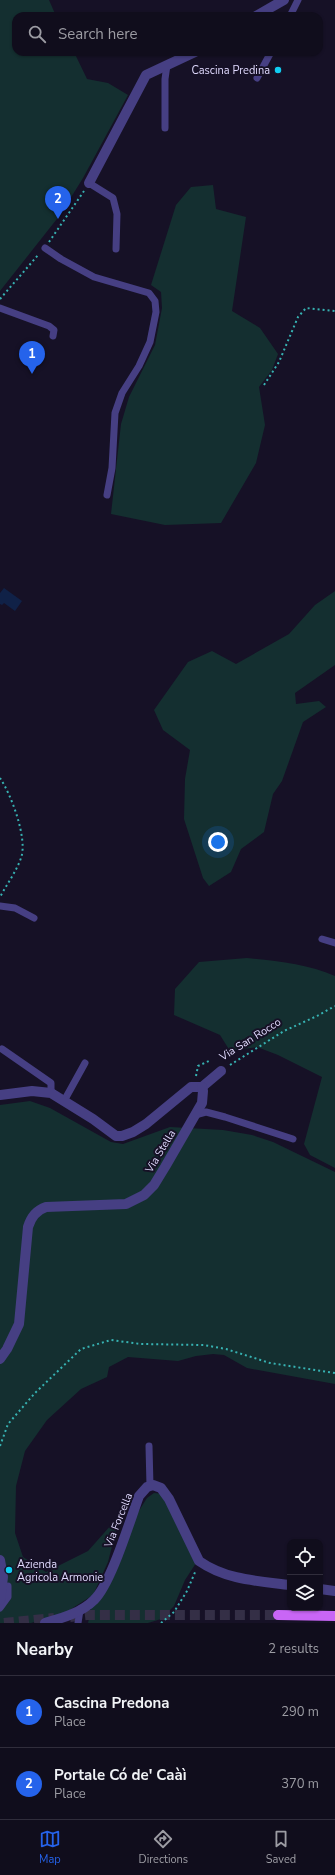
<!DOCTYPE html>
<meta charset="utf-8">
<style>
body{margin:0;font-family:"Nunito Sans",sans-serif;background:#1e1b29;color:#f1f3f6}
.controls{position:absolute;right:12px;bottom:12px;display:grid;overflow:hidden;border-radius:8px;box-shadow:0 1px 3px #0004}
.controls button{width:36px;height:36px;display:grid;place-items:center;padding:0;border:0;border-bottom:1px solid #302d3b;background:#100d1c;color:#f1f3f6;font:20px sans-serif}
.you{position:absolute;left:218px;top:842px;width:14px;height:14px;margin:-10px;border:3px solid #fff;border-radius:50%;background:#1a73e8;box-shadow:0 0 0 6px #1a73e833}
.badge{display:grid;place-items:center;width:26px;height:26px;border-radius:50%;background:#2563eb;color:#fff;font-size:13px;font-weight:700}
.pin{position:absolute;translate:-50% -33px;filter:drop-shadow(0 1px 2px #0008)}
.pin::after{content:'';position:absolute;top:21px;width:14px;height:12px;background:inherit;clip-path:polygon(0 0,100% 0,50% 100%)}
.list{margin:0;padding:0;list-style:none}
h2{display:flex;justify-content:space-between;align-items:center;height:52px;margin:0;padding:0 16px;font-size:17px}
h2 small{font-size:13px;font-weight:400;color:#9c9ca3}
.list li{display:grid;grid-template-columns:26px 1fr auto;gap:12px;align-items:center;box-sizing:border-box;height:72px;padding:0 16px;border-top:1px solid #302d3b}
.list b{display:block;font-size:15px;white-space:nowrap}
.list p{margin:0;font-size:13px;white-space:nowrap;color:#9c9ca3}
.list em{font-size:13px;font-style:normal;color:#9c9ca3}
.icon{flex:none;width:22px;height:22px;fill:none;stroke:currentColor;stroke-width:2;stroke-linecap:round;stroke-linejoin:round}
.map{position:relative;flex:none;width:335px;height:1623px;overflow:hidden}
.search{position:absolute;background:#100d1c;box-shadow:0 1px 3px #0004;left:12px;right:12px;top:12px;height:44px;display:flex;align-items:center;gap:10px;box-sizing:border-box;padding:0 14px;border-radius:12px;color:#9c9ca3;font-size:15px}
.sheet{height:196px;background:#100d1c}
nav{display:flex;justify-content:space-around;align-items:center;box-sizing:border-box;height:56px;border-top:1px solid #302d3b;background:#100d1c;font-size:11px;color:#9c9ca3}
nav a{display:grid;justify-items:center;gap:2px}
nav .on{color:#2563eb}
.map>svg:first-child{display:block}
</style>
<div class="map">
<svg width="335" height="1623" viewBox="0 0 335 1623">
<rect width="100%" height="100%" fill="#161126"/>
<g fill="#142f30">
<path d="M0 0H49L56 16H16V52H74L87 79 108 83 128 95 83 178 60 215 0 291Z"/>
<path d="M213 185 216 209 246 217 232 311 260 328 278 354 272 370 259 387 265 425 256 463 221 523 165 525 111 514 121 424 129 397 155 345 162 308 161 292 151 285 176 205 191 187Z"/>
<path d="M335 591V665L295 693 296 704 319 701 326 707 303 722 282 781 273 794 264 832 241 849 231 872 209 886 203 878 184 819 185 779 190 750 163 730 154 710 188 662 212 651 236 664 289 634 315 605Z"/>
<path d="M247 958C277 961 308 964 335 976V1168L310 1155 304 1144 322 1077 278 1055 257 1047 230 1051 220 1035 174 1015 175 989 199 962Z"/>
<path d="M30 1101 50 1108 111 1142 123 1144 170 1127 223 1130 252 1135 273 1142 335 1172V1384L247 1368 224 1355 213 1354 196 1356 178 1361 128 1357 109 1367 107 1377 81 1389 47 1420 25 1451 16 1486 15 1533 23 1557 46 1572 88 1551 120 1515 108 1562 93 1595 68 1611 56 1616 31 1623H0V1105Z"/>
<path d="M154 1493 164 1494 198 1560 185 1580 174 1606 161 1619 148 1623H88L92 1605 135 1517 147 1498Z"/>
</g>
<path fill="#102147" d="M4 588 22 601 15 611 4 603 2 605 0 604V593Z"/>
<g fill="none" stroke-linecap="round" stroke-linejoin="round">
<g stroke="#342f46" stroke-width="10" stroke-dasharray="10 5" stroke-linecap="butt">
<path d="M70 1617 87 1615H278"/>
<path d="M4 1623 54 1618"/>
</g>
<g stroke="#37b2b2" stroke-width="2" stroke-dasharray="2 3" stroke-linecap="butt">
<path d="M49 242 84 191"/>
<path d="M0 299 39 254"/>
<path d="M264 385 279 362 298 317 306 308 335 311"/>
<path d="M0 778C11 794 28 839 21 858 16 872 7 884 0 897"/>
<path d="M230 1065 284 1031 317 1016 335 1006"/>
<path d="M196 1076 198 1066 211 1060"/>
<path d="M0 1446 8 1424 35 1393 81 1349 111 1340 141 1344 204 1345 226 1349 270 1363 335 1373"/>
<path d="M161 1623 174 1612 187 1591 196 1570"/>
</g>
<g stroke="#463f83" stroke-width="7">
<path d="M290 16 298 0"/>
<path d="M257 78 271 52"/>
<path d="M165 128V79L167 65"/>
<path d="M89 183 113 198 117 214 116 249"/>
<path d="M45 248 61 259 94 277 149 293 155 301 156 312 150 342 139 366 122 393 115 413 112 468 107 495"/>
<path d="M0 308 49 326 54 330 53 336"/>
<path d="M0 906 15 908 34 918"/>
<path d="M322 939 335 943"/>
<path d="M2 1049 51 1083V1093"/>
<path d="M64 1101 85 1063"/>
<path d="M195 1115 206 1112 225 1117 293 1139"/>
<path d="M149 1446 150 1486"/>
<path d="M0 1608 8 1597V1586"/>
<path d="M78 1623 80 1610"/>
</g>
<g stroke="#463f83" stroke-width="10">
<path d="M256 16 284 0"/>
<path d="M89 183 146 75 195 52"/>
<path d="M202 1087 221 1071"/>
<path d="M0 1095 32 1091 51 1093 93 1119 116 1136H122L133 1132 146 1124 191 1087H202"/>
<path d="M0 1359 7 1349 19 1324 28 1227C31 1217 37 1210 46 1207L126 1204 144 1195 154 1185 165 1167 202 1103 203 1091 202 1087"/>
<path d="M0 1560 3 1577 0 1600"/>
<path d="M320 1589 335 1591"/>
<path d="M45 1623C62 1618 81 1613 94 1600 111 1584 130 1520 139 1496L147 1487 153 1485 161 1488 169 1499 199 1561C226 1580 258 1581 290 1585"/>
</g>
<path stroke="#c966f6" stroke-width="10" d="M278 1615 335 1616"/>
</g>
<g fill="#10cdf1" stroke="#161126" stroke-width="1.5">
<circle cx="278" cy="70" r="4"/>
<circle cx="9" cy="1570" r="4"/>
</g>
<g text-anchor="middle" stroke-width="4" stroke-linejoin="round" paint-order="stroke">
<g font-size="11" fill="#dfd9fd" stroke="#161126" text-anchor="end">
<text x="270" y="74">Cascina Predina</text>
<text x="17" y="1568" text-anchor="start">Azienda<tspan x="17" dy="13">Agricola Armonie</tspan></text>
</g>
<g font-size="11" fill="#dfd9fd" stroke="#161126">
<text transform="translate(250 1039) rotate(-32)" y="4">Via San Rocco</text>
<text transform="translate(160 1151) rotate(-59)" y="4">Via Stella</text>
<text transform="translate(118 1520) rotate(-68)" y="4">Via Forcella</text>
</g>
</g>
</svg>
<div class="controls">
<button><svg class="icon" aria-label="locate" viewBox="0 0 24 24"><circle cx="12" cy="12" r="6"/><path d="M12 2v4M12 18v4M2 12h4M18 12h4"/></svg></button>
<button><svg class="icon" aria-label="layers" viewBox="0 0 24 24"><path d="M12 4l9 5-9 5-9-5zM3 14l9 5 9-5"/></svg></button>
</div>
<div class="you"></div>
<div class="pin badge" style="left:32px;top:374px">1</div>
<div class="pin badge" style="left:58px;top:219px">2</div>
<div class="search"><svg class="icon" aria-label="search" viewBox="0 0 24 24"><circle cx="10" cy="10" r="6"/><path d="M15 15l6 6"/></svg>Search here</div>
</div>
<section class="sheet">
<h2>Nearby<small>2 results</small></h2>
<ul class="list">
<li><span class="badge">1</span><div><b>Cascina Predona</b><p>Place</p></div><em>290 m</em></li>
<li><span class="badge">2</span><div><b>Portale Có de' Caàì</b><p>Place</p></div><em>370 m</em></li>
</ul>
</section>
<nav>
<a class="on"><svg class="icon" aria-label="map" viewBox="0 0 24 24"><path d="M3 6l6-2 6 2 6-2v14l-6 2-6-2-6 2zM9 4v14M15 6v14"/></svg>Map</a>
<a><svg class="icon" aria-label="directions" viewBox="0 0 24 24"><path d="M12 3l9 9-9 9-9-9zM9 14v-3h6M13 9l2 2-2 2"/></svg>Directions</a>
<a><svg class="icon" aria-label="saved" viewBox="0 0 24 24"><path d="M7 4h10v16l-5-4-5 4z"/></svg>Saved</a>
</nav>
